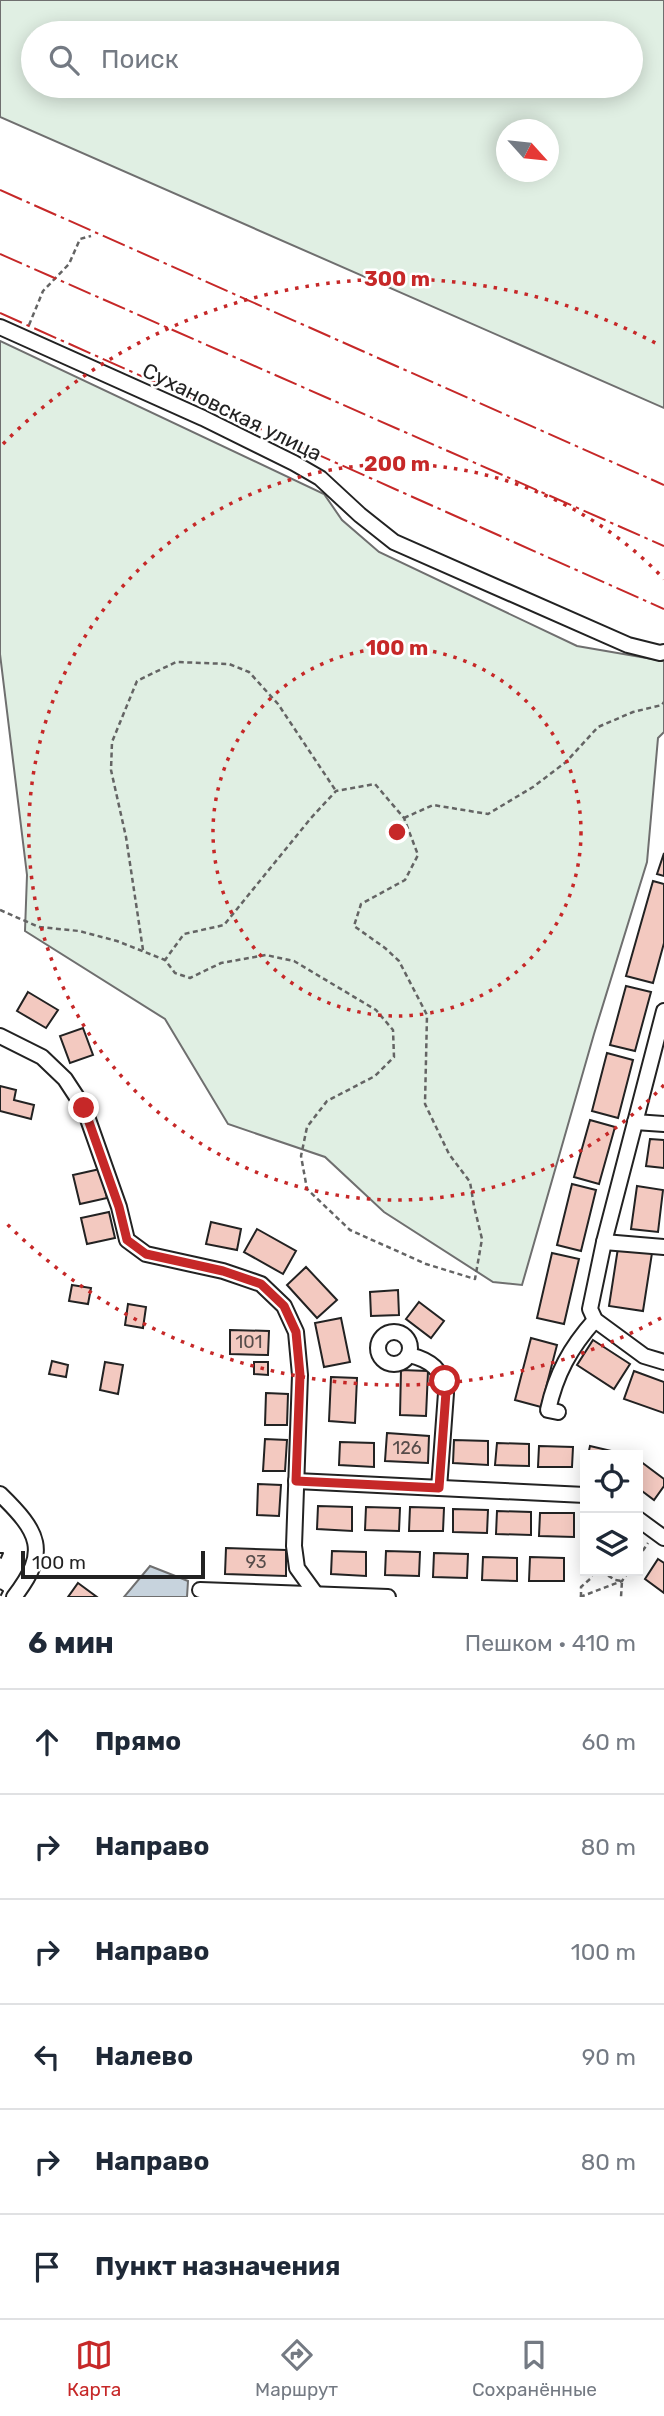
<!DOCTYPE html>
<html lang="ru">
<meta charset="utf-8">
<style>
body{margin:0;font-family:Rubik,sans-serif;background:#f6f6f7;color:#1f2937}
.controls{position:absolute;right:21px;bottom:21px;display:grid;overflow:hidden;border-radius:0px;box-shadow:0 4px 18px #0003}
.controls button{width:63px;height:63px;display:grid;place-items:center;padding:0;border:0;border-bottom:2px solid #e0e1e3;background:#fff;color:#1f2937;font:35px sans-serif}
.compass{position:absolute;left:496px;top:119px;width:63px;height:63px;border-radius:50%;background:#fff;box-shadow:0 4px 18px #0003;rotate:117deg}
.scale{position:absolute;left:21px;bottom:18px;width:184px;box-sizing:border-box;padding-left:7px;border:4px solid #222;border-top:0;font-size:19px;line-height:24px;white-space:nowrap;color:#222;-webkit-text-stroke:5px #fff;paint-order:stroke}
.stop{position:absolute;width:21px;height:21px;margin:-16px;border:5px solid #c62828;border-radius:50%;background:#fff}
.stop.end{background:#c62828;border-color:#fff;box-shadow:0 2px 7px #0008}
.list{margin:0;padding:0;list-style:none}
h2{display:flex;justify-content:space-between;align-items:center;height:91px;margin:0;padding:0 28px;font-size:30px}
h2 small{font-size:23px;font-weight:400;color:#747a83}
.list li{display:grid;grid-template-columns:46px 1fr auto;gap:21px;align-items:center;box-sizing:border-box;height:105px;padding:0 28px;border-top:2px solid #e0e1e3}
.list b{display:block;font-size:26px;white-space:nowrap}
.list em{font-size:23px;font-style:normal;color:#747a83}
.icon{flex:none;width:38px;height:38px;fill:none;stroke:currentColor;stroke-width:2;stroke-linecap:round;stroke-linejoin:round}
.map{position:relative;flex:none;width:664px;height:1597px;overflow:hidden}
.search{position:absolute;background:#fff;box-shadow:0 4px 18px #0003;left:21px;right:21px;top:21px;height:77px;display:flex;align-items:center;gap:18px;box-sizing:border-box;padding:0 24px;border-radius:38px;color:#747a83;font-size:26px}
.sheet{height:721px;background:#fff}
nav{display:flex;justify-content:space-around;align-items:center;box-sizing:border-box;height:98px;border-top:2px solid #e0e1e3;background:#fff;font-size:19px;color:#747a83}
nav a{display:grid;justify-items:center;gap:4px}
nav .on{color:#c62828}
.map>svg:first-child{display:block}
</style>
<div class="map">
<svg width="664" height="1597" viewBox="0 0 664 1597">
<rect width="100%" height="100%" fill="#fff"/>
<g fill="#e0efe3" stroke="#6f6f6f" stroke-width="2" fill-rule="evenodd">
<path d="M0 0H664V408L0 117ZM33 33H631V86H33ZM506 130H548V172H506Z"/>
<path d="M0 341 324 494 342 520 379 552 577 646 664 661V732L658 738 647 862 594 1034 522 1285 493 1282 384 1212 325 1157 228 1124 165 1019 25 931 27 875 0 654Z"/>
</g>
<path fill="#c7d3dd" stroke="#6f6f6f" stroke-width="2" d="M150 1566 188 1581 187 1597H124Z"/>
<g fill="#f3c9c0" stroke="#222" stroke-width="2">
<path d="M664 853V876L657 874Z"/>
<path d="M653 881 664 884V943L653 983 626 976Z"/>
<path d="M626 986 651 992 635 1051 610 1045Z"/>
<path d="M28 992 58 1010 46 1028 17 1011Z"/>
<path d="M83 1028 93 1055 70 1063 60 1036Z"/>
<path d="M607 1053 633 1060 618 1118 592 1111Z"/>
<path d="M0 1086 16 1090 14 1100 34 1105 31 1119 0 1111Z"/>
<path d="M590 1120 615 1127 599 1184 574 1177Z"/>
<path d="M650 1139 664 1140V1168L646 1166Z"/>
<path d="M100 1169 107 1198 80 1204 73 1175Z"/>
<path d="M572 1184 596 1190 581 1251 557 1245Z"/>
<path d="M637 1186 663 1190 658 1232 631 1229Z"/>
<path d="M109 1212 115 1238 87 1244 81 1218Z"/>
<path d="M211 1222 241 1229 237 1250 206 1244Z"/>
<path d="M257 1229 296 1251 283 1274 244 1252Z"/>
<path d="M618 1248 652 1253 643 1311 609 1306Z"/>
<path d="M552 1253 579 1259 564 1324 537 1318Z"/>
<path d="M306 1267 337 1300 317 1318 287 1285Z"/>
<path d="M72 1285 91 1288 88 1304 69 1301Z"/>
<path d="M398 1290 399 1315 371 1316 370 1292Z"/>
<path d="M419 1302 444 1321 431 1338 406 1319Z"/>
<path d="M128 1304 146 1307 143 1328 125 1325Z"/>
<path d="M341 1318 350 1362 324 1367 315 1323Z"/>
<path d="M230 1330 269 1331 268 1355 230 1354Z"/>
<path d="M531 1338 557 1345 541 1407 515 1400Z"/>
<path d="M593 1340 630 1364 614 1389 577 1365Z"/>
<path d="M52 1361 68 1365 66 1377 49 1374Z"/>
<path d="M105 1362 123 1365 118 1394 100 1390Z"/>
<path d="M254 1362H268V1375L254 1374Z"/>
<path d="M401 1370 428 1371 426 1416 400 1415Z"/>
<path d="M634 1371 664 1382V1413L624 1399Z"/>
<path d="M331 1377 357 1378 355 1423 329 1421Z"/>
<path d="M266 1393 288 1394 287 1425H265Z"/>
<path d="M387 1433 429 1436 428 1463 385 1461Z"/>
<path d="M265 1439 287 1440 285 1471H263Z"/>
<path d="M454 1440 488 1441V1465L453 1463Z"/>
<path d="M340 1442 374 1443V1467L339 1465Z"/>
<path d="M497 1443 529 1444V1466L495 1465Z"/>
<path d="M539 1446 573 1447 572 1467H538Z"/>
<path d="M590 1446 624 1454 588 1455Z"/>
<path d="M640 1461 664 1479V1486L654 1500 638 1488V1464Z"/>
<path d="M258 1484 281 1485 279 1516 257 1515Z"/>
<path d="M318 1506 352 1507V1531L317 1529Z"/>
<path d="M366 1507 400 1508 399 1531 365 1530Z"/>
<path d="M410 1507 444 1508 443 1531H409Z"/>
<path d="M453 1509 488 1510 487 1533 453 1532Z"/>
<path d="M497 1511 531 1512V1535L496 1534Z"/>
<path d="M540 1513H574V1537L539 1536Z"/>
<path d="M226 1548 286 1550V1576L225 1574Z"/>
<path d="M332 1551 366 1552V1576L331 1574Z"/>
<path d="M386 1551 420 1552 419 1576 385 1575Z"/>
<path d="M434 1553 468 1554 467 1578 433 1577Z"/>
<path d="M483 1557 517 1558V1581L482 1580Z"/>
<path d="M530 1557 564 1558V1581H529Z"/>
<path d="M658 1559 664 1563V1593L645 1579Z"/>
<path d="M78 1583 97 1597H68Z"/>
</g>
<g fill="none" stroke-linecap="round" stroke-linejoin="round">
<g stroke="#222" stroke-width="18">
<g id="minor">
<path d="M0 327 203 418 294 463 320 478 360 515 394 542 628 645 660 653 664 652"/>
<path d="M664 1011 604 1242 590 1309 595 1320 644 1356 664 1362"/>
<path d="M0 1036 42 1057 65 1079 84 1108 119 1207 127 1240 146 1254 223 1271 261 1284 284 1306 296 1332 300 1375 294 1546 297 1568 318 1597"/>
<path d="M635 1122 664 1124"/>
<path d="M604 1242 664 1247"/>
<circle cx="394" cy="1348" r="16"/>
<path d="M409 1355C431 1360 443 1370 446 1393L439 1488"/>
<path d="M558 1412 548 1410C556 1374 570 1348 595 1320"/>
<path d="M296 1481 585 1495"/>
<path d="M0 1494C39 1532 50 1551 14 1597"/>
<path d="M638 1519 664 1538"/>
<path d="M200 1590 388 1597"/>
</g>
</g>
<g stroke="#646464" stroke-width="2.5" stroke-dasharray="5 3.5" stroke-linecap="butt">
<path d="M29 325 43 291 69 264 80 239 91 236"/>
<path d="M404 818 433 805 488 814 533 787 566 762 598 727 633 712 662 705 664 702"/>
<path d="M0 910 39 927 79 931 117 941 165 960 175 973 190 978 221 963 266 955 294 961 376 1010 393 1030 394 1057 375 1076 327 1101 307 1127 301 1156 307 1189 350 1230 426 1264 475 1279 482 1239 474 1206 470 1182 449 1154 425 1104 427 1015 399 961 385 948 354 926 361 904 405 880 418 855 404 818 375 784 336 791 311 818 224 925 184 934 165 960"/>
<path d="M143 950 126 837 111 770 112 742 137 681 176 662 229 664 249 672 278 704 336 791"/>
<path d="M638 1558 648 1543"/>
<path d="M601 1571 615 1580 622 1581 621 1597"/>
<path d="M580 1597 622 1581 629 1571"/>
<path d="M581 1597V1587L590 1579 594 1572 597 1571"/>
</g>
<use href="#minor" stroke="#fff" stroke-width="14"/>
<g stroke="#222" stroke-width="2" stroke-dasharray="9 3.5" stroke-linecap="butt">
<path d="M0 1553H3L0 1560"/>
<path d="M0 1589 3 1591 0 1597"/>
</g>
<g stroke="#c62828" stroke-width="2" stroke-dasharray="24 5 3.5 5" stroke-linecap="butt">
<path d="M0 190 664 485"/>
<path d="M0 254 664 546"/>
<path d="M0 313 664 609"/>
</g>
</g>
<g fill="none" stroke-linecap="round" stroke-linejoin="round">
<path stroke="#c62828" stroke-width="9" d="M84 1108 119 1207 127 1240 146 1254 223 1271 261 1284 284 1306 296 1332 300 1375 296 1481 439 1488 446 1392 445 1381"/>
</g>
<g fill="none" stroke="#c62828" stroke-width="3.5" stroke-dasharray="3.5 7">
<circle cx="397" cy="832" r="184"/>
<path d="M664 1085A368 368 0 1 1 664 579"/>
<path d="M661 1318A553 553 0 0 1 3 1220M3 444A553 553 0 0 1 661 346"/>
</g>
<g text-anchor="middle" stroke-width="5" stroke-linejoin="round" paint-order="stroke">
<g font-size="18" fill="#564c4a">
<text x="249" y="1348">101</text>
<text x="407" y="1454">126</text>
<text x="256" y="1568">93</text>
</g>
<g font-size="21" fill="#222" stroke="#fff">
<text transform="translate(232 412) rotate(26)" y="7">Сухановская улица</text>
</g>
</g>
<circle cx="397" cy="832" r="10" fill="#c62828" stroke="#fff" stroke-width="3.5"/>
<g font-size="21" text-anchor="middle" font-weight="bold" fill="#c62828" stroke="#fff" stroke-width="5" stroke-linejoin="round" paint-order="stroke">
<text x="397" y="286">300 m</text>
<text x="397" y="471">200 m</text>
<text x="397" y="655">100 m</text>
</g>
</svg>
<div class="controls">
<button><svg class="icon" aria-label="locate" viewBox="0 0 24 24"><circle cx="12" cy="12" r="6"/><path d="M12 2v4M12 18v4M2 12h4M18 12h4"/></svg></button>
<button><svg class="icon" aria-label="layers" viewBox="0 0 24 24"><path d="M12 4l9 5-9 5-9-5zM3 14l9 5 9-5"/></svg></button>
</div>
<svg class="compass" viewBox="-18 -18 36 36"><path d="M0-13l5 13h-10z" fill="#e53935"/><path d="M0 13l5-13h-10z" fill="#747a83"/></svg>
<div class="scale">100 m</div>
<div class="stop" style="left:445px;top:1381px"></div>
<div class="stop end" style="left:84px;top:1108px"></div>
<div class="search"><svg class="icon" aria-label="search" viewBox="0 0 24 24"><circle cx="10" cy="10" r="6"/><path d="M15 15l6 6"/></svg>Поиск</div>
</div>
<section class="sheet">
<h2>6 мин<small>Пешком · 410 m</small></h2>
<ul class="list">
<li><svg class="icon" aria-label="ahead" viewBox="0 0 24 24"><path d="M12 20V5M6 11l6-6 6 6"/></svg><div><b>Прямо</b></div><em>60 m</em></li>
<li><svg class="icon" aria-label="right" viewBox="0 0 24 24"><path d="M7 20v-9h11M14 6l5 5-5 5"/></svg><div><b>Направо</b></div><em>80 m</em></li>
<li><svg class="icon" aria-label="right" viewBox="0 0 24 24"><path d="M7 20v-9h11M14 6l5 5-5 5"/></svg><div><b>Направо</b></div><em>100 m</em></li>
<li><svg class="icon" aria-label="left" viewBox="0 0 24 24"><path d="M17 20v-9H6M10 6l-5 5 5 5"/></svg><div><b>Налево</b></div><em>90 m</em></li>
<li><svg class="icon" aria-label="right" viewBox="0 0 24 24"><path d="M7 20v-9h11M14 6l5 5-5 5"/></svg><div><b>Направо</b></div><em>80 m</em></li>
<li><svg class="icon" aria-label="arrive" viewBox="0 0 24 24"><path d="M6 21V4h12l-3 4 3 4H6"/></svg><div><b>Пункт назначения</b></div></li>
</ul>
</section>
<nav>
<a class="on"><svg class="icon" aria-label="map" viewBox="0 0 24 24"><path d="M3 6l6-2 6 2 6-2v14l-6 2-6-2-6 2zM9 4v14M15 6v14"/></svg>Карта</a>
<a><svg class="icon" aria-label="directions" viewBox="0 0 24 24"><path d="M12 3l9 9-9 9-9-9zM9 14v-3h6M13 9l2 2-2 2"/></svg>Маршрут</a>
<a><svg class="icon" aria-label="saved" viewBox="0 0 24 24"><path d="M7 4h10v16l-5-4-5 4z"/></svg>Сохранённые</a>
</nav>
